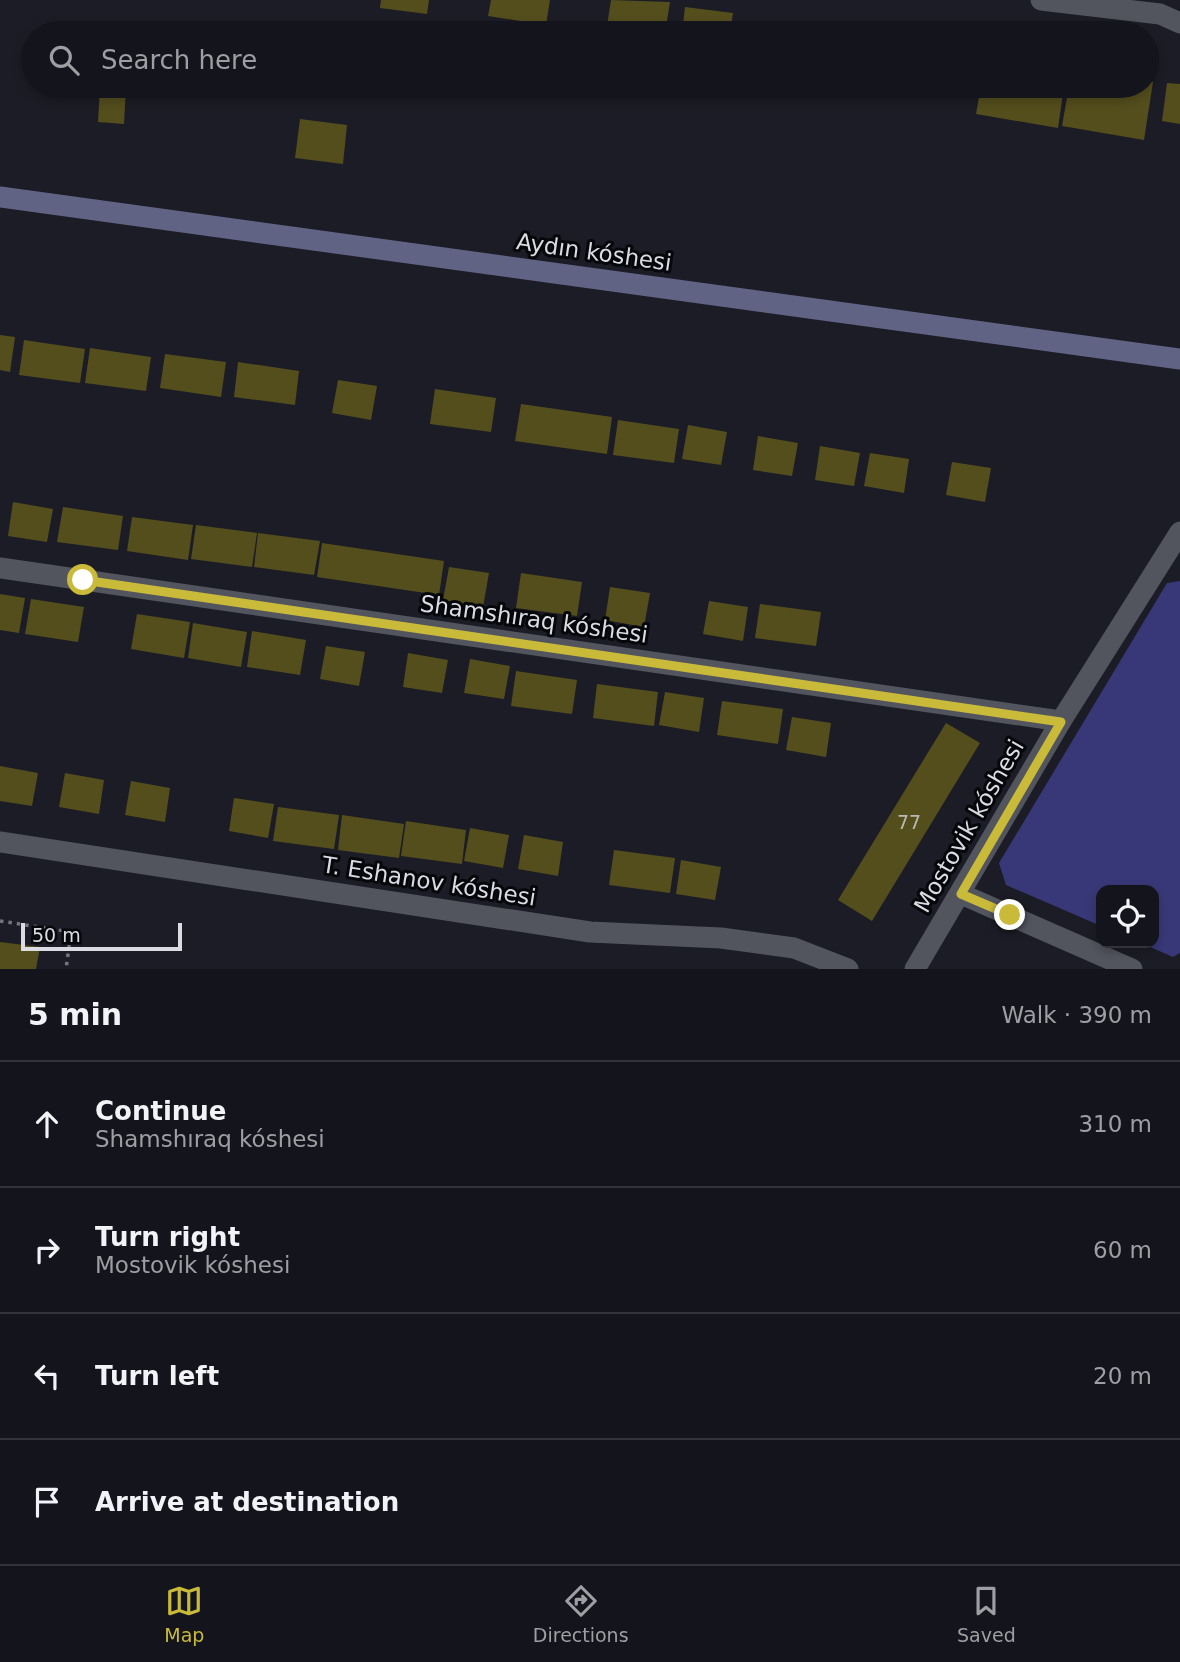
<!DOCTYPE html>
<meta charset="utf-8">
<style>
body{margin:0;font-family:"DejaVu Sans",sans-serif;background:#1d1e25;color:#f1f3f6}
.controls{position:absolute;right:21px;bottom:21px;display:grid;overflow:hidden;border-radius:14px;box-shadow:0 4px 10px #0003}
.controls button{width:63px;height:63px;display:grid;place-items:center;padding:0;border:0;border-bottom:2px solid #33343b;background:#14151c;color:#f1f3f6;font:35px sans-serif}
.scale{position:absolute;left:21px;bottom:18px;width:161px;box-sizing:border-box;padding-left:7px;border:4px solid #dbdce3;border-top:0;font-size:19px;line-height:24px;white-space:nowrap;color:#dbdce3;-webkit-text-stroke:5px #06070a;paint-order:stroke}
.stop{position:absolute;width:21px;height:21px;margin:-16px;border:5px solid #c9ba3a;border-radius:50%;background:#fff}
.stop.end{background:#c9ba3a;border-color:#fff;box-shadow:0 2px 7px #0008}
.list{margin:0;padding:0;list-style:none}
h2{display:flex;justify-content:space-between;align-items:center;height:91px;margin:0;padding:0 28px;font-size:30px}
h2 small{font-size:23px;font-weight:400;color:#9d9fa3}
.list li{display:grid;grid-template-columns:46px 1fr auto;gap:21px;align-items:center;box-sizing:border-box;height:126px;padding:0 28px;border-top:2px solid #33343b}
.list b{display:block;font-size:26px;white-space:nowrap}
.list p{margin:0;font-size:23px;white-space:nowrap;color:#9d9fa3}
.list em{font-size:23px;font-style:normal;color:#9d9fa3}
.icon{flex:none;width:38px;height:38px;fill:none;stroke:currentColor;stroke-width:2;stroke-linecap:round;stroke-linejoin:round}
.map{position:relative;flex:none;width:1180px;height:969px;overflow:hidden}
.search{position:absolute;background:#14151c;box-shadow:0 4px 10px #0003;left:21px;right:21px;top:21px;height:77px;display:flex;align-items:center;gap:18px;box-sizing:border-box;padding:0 24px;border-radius:38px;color:#9d9fa3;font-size:26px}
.sheet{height:595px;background:#14151c}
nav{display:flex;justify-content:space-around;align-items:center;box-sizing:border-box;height:98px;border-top:2px solid #33343b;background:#14151c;font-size:19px;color:#9d9fa3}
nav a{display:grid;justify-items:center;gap:4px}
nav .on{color:#c9ba3a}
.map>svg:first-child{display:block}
</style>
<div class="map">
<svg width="1180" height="969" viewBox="0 0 1180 969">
<rect width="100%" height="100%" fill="#1b1c25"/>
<path fill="#383878" d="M1180 581V953L1173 957 1141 943H1154V890H1101V926L1006 885 999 863 1167 583Z"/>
<g fill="#544e1d">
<path d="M381 0H429L427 14 380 8Z"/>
<path d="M491 0H550L546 25 488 16Z"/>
<path d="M611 0 670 2 665 33 606 32Z"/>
<path d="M685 7 733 13 730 33H682Z"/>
<path d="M788 21 836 27 835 33H787Z"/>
<path d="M1147 81 1153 82 1144 140 1062 126 1069 86H1147Z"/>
<path d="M1167 83 1180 84V124L1162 121Z"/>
<path d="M100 86H126L124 124 98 122Z"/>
<path d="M981 86H1064L1058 128 976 114Z"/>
<path d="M300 119 347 125 343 164 295 158Z"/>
<path d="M0 335 15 337 10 372 0 370Z"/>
<path d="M24 340 85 349 80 383 19 375Z"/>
<path d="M90 348 151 357 146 391 85 383Z"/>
<path d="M165 354 226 362 221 397 160 388Z"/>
<path d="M238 362 299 371 295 405 234 397Z"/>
<path d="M338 380 377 386 371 420 332 413Z"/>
<path d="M435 389 496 398 491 432 430 424Z"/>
<path d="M521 404 612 417 607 454 515 441Z"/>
<path d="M618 420 679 429 674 463 613 455Z"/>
<path d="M688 425 727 432 721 465 682 459Z"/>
<path d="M758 436 798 443 792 476 753 470Z"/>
<path d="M820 446 860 453 854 486 815 480Z"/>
<path d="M870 453 909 459 904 493 864 486Z"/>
<path d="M952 462 991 468 985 502 946 495Z"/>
<path d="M13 502 53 509 47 542 8 536Z"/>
<path d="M63 507 123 516 118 550 57 542Z"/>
<path d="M132 517 193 525 188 560 127 551Z"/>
<path d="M196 525 257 533 252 567 191 559Z"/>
<path d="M258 533 320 541 314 575 254 567Z"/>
<path d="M322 543 444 561 439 595 317 577Z"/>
<path d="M449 567 489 573 483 607 443 600Z"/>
<path d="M521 573 582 582 577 616 516 608Z"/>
<path d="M610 587 650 593 644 627 605 620Z"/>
<path d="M0 594 25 598 19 633 0 630Z"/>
<path d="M31 599 84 607 78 642 25 634Z"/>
<path d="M709 601 748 607 743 641 703 634Z"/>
<path d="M760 604 821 612 816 646 755 638Z"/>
<path d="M137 614 190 622 184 658 131 649Z"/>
<path d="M193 623 247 632 241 667 188 658Z"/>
<path d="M252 631 306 640 300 675 247 667Z"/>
<path d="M326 646 365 652 359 686 320 679Z"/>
<path d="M408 653 448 660 442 693 403 687Z"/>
<path d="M470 659 510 666 504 699 464 693Z"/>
<path d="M516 671 577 680 572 714 511 706Z"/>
<path d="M597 684 658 692 654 726 593 718Z"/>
<path d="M665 692 704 698 699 732 659 725Z"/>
<path d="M722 701 783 709 778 744 717 735Z"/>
<path d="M792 717 831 723 826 757 786 750Z"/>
<path d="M946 723 980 743 872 921 838 900Z"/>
<path d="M0 766 38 773 32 806 0 801Z"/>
<path d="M65 773 104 780 99 814 59 807Z"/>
<path d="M131 781 170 788 165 822 125 815Z"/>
<path d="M234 798 274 804 268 838 229 831Z"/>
<path d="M278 807 339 815 334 849 273 841Z"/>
<path d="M342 815 404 824 399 858 338 850Z"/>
<path d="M406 821 466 830 462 864 401 856Z"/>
<path d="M470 828 509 835 503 868 464 861Z"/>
<path d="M524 835 563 842 558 876 518 869Z"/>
<path d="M614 850 675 858 670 893 609 885Z"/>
<path d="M681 860 721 867 715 900 676 894Z"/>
<path d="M0 942 40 947 36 969H0Z"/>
</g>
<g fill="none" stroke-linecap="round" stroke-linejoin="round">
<path stroke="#74757d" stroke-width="3.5" stroke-dasharray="3.5 5" stroke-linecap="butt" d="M0 921 71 932 66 969"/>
<g stroke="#52545e" stroke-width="21">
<path d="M1041 0 1160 14 1180 23"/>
<path d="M0 568 1061 721"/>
<path d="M0 842 590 932 721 938 794 948 848 969"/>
<path d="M961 894 1132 969"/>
<path d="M915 969 1061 721 1180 532"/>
</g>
<path stroke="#616385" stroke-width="21" d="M0 197 1180 359"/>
</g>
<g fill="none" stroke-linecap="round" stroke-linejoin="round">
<path stroke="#c9ba3a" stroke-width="9" d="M83 580 1061 722 961 894 1010 915"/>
</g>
<g text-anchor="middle" stroke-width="6" stroke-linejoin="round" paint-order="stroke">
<g font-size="19" fill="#b9b8b2">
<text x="909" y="829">77</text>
</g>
<g font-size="23" fill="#dbdce3" stroke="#06070a">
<text transform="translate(594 252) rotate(8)" y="8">Aydın kóshesi</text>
<text transform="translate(534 619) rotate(8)" y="8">Shamshıraq kóshesi</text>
<text transform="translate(969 826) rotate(-60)" y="8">Mostovik kóshesi</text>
<text transform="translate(429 881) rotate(9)" y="8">T. Eshanov kóshesi</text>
</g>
</g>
</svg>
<div class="controls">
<button><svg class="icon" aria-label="locate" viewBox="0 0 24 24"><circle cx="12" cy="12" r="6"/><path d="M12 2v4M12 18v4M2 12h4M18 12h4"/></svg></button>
</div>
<div class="scale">50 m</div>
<div class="stop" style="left:83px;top:580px"></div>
<div class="stop end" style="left:1010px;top:915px"></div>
<div class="search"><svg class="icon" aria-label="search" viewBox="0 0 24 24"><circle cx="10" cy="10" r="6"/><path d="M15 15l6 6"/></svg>Search here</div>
</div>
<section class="sheet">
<h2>5 min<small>Walk · 390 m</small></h2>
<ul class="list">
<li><svg class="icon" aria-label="ahead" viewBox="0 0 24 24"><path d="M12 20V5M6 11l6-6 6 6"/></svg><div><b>Continue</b><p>Shamshıraq kóshesi</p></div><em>310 m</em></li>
<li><svg class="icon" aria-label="right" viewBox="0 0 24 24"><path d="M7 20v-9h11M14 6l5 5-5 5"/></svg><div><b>Turn right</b><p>Mostovik kóshesi</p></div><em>60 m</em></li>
<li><svg class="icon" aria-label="left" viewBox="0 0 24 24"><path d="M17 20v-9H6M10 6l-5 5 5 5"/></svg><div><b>Turn left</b></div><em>20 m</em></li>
<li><svg class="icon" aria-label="arrive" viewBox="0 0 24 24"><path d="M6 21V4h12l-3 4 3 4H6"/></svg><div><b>Arrive at destination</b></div></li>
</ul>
</section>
<nav>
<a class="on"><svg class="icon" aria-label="map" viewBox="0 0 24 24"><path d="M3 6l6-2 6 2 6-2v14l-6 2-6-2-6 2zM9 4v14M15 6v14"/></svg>Map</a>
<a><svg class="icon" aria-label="directions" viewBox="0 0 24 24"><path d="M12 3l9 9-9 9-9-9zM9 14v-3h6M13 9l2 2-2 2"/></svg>Directions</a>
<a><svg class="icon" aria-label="saved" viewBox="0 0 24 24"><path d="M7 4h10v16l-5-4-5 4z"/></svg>Saved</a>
</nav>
